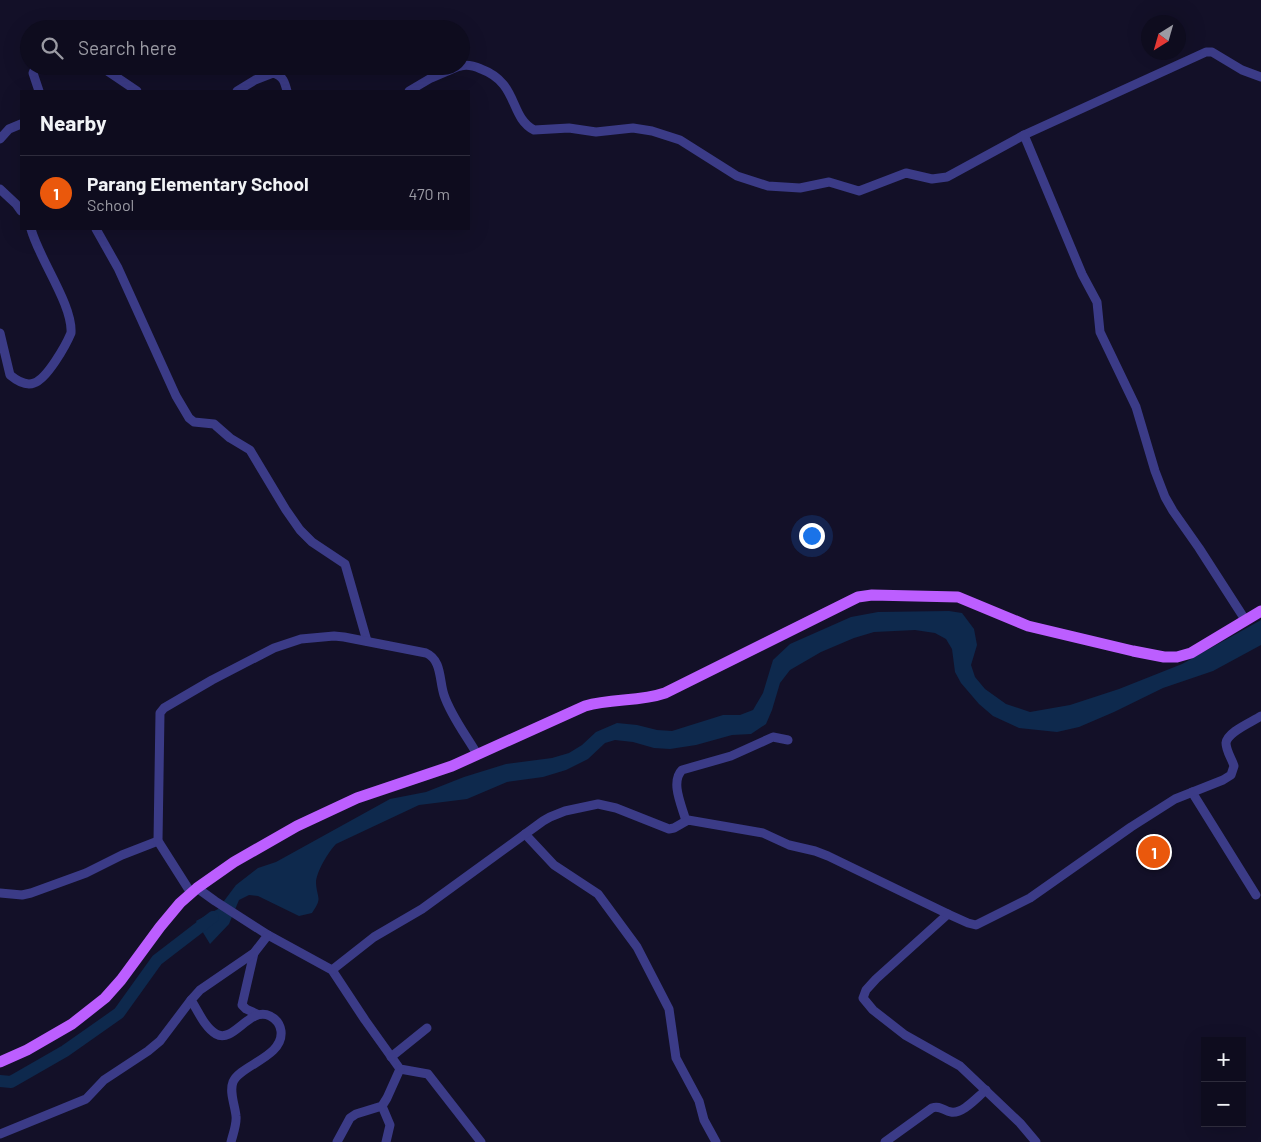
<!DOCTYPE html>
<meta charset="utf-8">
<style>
body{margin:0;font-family:Barlow,sans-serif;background:#171527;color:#f1f3f6}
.controls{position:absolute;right:15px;bottom:15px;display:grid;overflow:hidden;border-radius:0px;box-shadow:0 5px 20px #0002}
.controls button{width:45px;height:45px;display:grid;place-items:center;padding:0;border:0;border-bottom:1px solid #2e2c3c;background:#0e0c1e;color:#f1f3f6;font:25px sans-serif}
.compass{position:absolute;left:1141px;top:15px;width:45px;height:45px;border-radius:50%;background:#0e0c1e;box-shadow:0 5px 20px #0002;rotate:217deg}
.you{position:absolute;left:811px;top:535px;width:18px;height:18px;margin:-12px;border:4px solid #fff;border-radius:50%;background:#1a73e8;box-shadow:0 0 0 8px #1a73e833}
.badge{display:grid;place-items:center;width:32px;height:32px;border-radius:50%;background:#ea580c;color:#fff;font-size:16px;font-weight:700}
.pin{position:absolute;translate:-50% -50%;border:2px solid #fff;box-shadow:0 1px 5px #0006}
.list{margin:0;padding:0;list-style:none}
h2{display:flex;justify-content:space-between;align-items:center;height:65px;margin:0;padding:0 20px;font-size:21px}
h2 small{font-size:16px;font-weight:400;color:#9b9ba4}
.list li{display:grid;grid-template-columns:32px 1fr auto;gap:15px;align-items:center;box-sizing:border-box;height:75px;padding:0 20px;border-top:1px solid #2e2c3c}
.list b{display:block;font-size:19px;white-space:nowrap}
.list p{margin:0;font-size:16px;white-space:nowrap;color:#9b9ba4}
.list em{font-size:16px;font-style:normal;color:#9b9ba4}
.icon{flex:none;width:28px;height:28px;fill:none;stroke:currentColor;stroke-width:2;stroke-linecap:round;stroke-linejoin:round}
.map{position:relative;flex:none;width:1261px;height:1142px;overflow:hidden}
.search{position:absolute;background:#0e0c1e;box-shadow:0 5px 20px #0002;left:20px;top:20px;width:450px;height:55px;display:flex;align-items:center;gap:12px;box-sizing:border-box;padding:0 18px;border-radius:28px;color:#9b9ba4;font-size:19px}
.panel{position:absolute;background:#0e0c1e;box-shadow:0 5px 20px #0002;left:20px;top:90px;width:450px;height:140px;border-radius:0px}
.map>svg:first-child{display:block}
</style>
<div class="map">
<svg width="1261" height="1142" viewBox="0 0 1261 1142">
<rect width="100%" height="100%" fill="#131028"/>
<path fill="#0e294d" d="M949 611 962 613 974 629 977 645 971 665 975 677 985 689 1006 704 1030 712 1070 705 1119 689 1182 664 1261 620V645L1213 671 1163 688 1114 712 1079 727 1057 732 1019 728 993 716 979 704 961 683 955 672 952 649 946 639 935 633 915 630 874 632 854 638 821 652 790 670 780 683 772 710 766 724 751 734 732 735 696 745 670 749 654 748 633 742 615 740 605 743 588 759 566 770 543 777 507 782 467 799 419 805 336 844C329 851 316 872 316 883 317 899 323 897 312 913L299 916 258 896 249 895 239 900 229 924 210 944 196 921 218 909 236 885 258 868 276 862 390 799 426 792 464 777 506 764 552 758 569 753 582 745 596 732 617 723 637 725 657 730 672 731 723 715H740L753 710 763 693 773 660 790 644 851 617 878 612Z"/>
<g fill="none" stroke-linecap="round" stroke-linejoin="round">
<path stroke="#0e294d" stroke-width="12" d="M0 1081 11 1082 65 1051 119 1013 157 960 213 917"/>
<g stroke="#3b3b87" stroke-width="9">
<path d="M36 66 33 73 39 91"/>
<path d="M100 66 137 91"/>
<path d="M461 66C468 64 474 66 481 69 519 83 509 117 534 130L569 128 596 132 633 128 652 131 680 140 737 176 768 186 800 188 829 182 859 191 906 173 932 179 947 177 1024 135 1206 52H1212L1242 70 1261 77"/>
<path d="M237 91 255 80 273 73C283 75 285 83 287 91"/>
<path d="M409 91 431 78 459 66"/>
<path d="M1024 135 1082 274 1097 302 1100 332 1136 407 1155 471 1165 497 1173 511 1199 548 1246 621"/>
<path d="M0 139 9 129 21 124"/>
<path d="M0 189 16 204 21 211"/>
<path d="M96 229 118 268 176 396 189 418 194 422 214 424 230 438 250 450 286 510 300 530 312 542 345 564 367 641"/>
<path d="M0 333 10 375C16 380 26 386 34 383 47 379 66 345 71 333 73 305 39 259 31 229"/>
<path d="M1192 792 1256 895"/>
<path d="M686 821C682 806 670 782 682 770L731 756 773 737 788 740"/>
<path d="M525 834 554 865 598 894 637 947 669 1009 676 1058 699 1101 704 1120 716 1142"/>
<path d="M197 888 215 901 268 935 332 970 365 1020 400 1069 428 1074 481 1142"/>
<path d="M0 893 22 895 31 893 86 873 122 855 158 841"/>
<path d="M191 893 158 841 160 713 164 708 212 680 274 648 301 639 334 636 344 637 426 653C442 660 439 680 444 695 451 716 466 735 477 754"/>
<path d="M948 914 876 979 866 990 863 998 873 1010 905 1035 960 1066 1020 1123 1036 1142"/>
<path d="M254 953 242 1005 246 1009 257 1014"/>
<path d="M332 970 374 937 422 909 543 821 550 817 565 811 598 804 616 808 669 829 674 828 688 820 763 833 789 845 815 851 828 856 948 914 968 923 976 925 1030 898 1131 827 1175 799 1223 780 1231 775 1234 766C1232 759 1226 751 1226 743 1227 732 1252 722 1261 716"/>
<path d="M391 1057 427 1028"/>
<path d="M382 1106 390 1125 386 1142"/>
<path d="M0 1134 86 1099 104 1080 148 1051 160 1041 191 1000"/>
<path d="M231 1142C233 1134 237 1124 236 1116 235 1105 229 1092 233 1082 240 1065 284 1057 281 1031 280 1024 276 1019 270 1016 249 1006 234 1044 216 1034 205 1028 198 1011 191 1000L200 990 254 953 268 935"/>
<path d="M337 1142 350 1118 356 1114 382 1106 387 1098 400 1069"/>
<path d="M885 1142 932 1108C940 1105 944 1111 951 1112 963 1114 977 1097 986 1090"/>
</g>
<path stroke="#bc5eff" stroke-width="11" d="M0 1062 27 1050 72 1024 105 998 121 980 160 927 180 903 197 888 234 862 297 826 357 798 452 766 585 706C612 698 639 702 665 693L858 597 872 595 958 597 1028 626 1133 651 1164 657H1177L1191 653 1261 611"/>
</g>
</svg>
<div class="controls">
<button>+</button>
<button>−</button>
</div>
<svg class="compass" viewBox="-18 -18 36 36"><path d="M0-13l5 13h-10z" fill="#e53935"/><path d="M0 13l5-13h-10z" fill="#9b9ba4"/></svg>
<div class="you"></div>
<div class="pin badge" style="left:1154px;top:852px">1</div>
<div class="search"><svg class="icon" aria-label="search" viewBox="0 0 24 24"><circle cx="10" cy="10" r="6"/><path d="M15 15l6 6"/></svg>Search here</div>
<section class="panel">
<h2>Nearby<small></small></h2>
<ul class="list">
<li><span class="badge">1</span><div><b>Parang Elementary School</b><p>School</p></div><em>470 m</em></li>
</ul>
</section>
</div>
